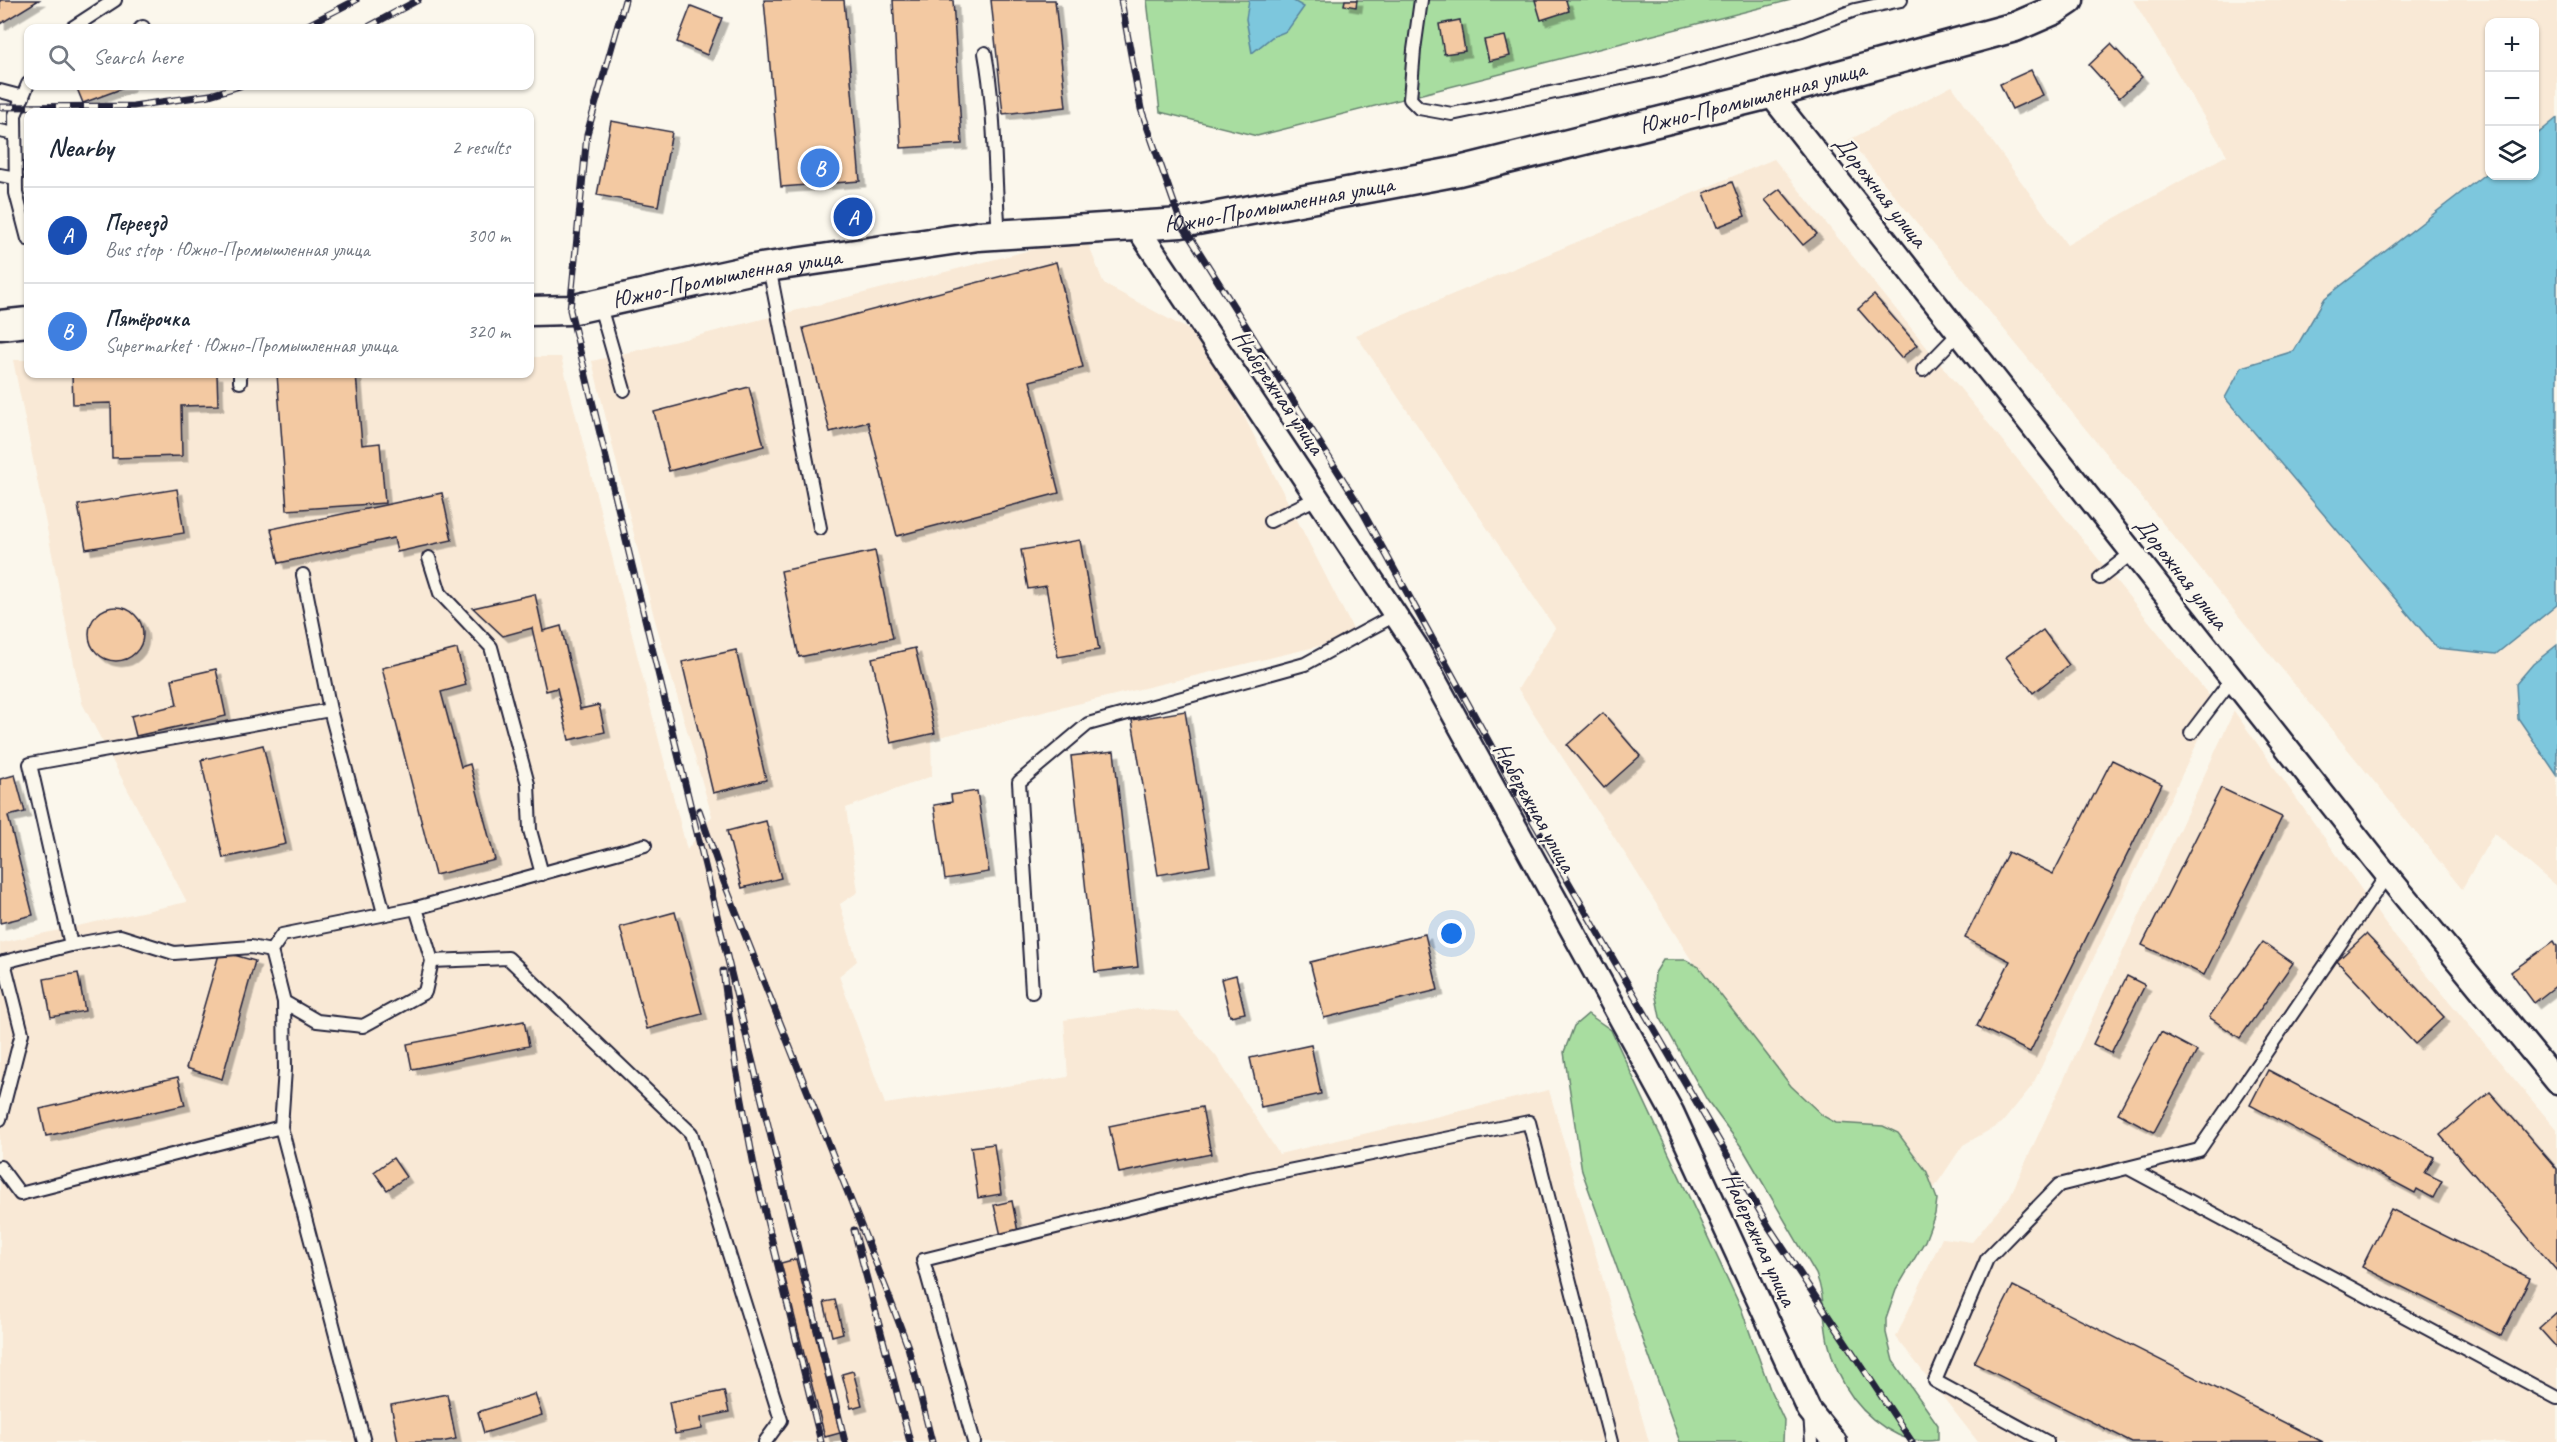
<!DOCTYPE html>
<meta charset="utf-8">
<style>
body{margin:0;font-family:Caveat,sans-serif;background:#f2f2f3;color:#1f2937}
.controls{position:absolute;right:18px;top:18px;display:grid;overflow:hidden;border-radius:12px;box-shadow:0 2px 4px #0004}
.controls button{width:54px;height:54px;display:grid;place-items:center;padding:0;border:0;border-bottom:2px solid #e0e1e3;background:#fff;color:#1f2937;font:30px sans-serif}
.you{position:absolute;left:1452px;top:934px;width:21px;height:21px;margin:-15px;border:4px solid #fff;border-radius:50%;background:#1a73e8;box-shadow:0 0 0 9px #1a73e833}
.badge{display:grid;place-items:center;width:39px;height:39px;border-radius:50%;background:#db2777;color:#fff;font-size:20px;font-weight:700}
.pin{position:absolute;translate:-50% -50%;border:3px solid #fff;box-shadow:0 2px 6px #0006}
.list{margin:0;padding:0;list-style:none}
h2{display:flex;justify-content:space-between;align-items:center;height:78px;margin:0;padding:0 24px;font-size:26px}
h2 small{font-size:20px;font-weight:400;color:#747a83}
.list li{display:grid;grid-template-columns:39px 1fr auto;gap:18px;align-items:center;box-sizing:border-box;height:96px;padding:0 24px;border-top:2px solid #e0e1e3}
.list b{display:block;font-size:22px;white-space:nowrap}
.list p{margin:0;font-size:20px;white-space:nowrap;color:#747a83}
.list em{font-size:20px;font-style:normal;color:#747a83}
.icon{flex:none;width:33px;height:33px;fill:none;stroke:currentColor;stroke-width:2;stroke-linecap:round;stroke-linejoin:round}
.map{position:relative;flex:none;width:2557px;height:1442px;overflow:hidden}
.search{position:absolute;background:#fff;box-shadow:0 2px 4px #0004;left:24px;top:24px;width:510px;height:66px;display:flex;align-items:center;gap:15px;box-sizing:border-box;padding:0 21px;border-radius:12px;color:#747a83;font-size:22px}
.panel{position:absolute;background:#fff;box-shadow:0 2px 4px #0004;left:24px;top:108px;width:510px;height:270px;border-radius:12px}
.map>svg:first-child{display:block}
</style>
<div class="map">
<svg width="2557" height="1442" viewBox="0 0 2557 1442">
<defs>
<filter id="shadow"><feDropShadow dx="5.5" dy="5.5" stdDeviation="0" flood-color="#0004"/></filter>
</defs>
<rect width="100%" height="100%" fill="#fbf7ec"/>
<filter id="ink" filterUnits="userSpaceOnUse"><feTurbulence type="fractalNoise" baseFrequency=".0167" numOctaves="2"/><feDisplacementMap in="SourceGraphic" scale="12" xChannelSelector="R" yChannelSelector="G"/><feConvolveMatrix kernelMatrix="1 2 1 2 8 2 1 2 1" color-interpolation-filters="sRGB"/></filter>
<g filter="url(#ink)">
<g fill="#f9e9d6" fill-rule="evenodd">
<path d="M2133 0H2557V887L2494 833 2462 889 1849 140 1952 86 2067 245 2227 155ZM2490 22H2534V176H2490Z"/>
<path d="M1774 159 2216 704 2032 1086 2002 1123 1963 1145 1908 1227 1801 1136 1629 860 1518 689 1555 628 1356 335Z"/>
<path d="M1085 236 1104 284 1204 338 1357 637 931 739 932 776 846 808 858 892 840 904 857 961 839 976 885 1104 1068 1077 1064 1020 1138 1009 1178 1012 1216 1056 1279 1154 1549 1090 1649 1442H0V943L187 902 82 703 13 360H28V374H530V357H561L687 850 712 816 654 617 592 361 685 339Z"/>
<path d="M2234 711 2396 938 2557 1130V1442H1978L1896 1337 1942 1238 1972 1242 2010 1196Z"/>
</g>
<g fill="#a8dda0" stroke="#65806e" stroke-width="1.5">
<path d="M1147 0H1791L1257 136 1160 112Z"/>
<path d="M1663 960H1686L1699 967 1791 1086 1823 1116 1836 1123 1883 1126 1898 1133 1927 1172 1937 1199 1935 1214 1925 1241 1896 1290 1886 1319V1333L1893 1361 1938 1425V1440C1924 1442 1910 1441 1898 1435 1860 1417 1838 1383 1828 1342 1823 1319 1825 1296 1816 1274L1743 1149 1707 1100 1660 1017 1654 987 1655 973Z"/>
<path d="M1588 1014 1611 1030 1741 1308 1771 1392 1784 1420 1783 1442H1680L1582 1171 1564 1052 1574 1026Z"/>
</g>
<g fill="#7dc7dd" stroke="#59859c" stroke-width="1.5">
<path d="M1249 0H1292L1304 7 1287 31 1272 37 1252 53 1246 19Z"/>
<path d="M2557 118V605L2496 654 2437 648 2225 398 2242 367 2294 351 2325 298 2489 171 2490 176H2534L2535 136Z"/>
<path d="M2557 645V775L2518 718 2516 684 2533 664Z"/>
</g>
<g fill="#f3c9a2" stroke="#22223b" stroke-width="1.5" filter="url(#shadow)">
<path d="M0 0H39L0 24Z"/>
<path d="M764 0H844L860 181 781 187Z"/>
<path d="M893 0H953L962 144 901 148Z"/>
<path d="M991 0H1055L1066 107 1003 114Z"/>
<path d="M1345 0H1357L1356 7 1344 5Z"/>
<path d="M1535 0H1566L1569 11 1541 20Z"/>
<path d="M691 6 722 18 707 55 677 42Z"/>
<path d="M1460 20 1465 51 1444 54 1439 24Z"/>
<path d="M1505 36 1510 56 1489 61 1484 40Z"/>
<path d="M2111 44 2142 77 2119 98 2089 65Z"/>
<path d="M2031 70 2043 95 2012 109 2000 84Z"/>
<path d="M76 86H129L83 103Z"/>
<path d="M611 121 672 132 658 206 597 195Z"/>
<path d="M1732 182 1745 216 1717 227 1704 193Z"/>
<path d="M1780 189 1817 234 1803 245 1765 200Z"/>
<path d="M1056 262 1083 367 1030 381 1059 493 897 536 868 422 830 432 803 328Z"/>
<path d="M1874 295 1917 345 1901 358 1858 309Z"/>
<path d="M72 374H217L218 405 181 406 182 456 112 458 111 403 73 404Z"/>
<path d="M277 374H356L362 445 380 443 385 503 287 510Z"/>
<path d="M749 387 764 446 669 471 654 412Z"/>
<path d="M177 489 184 533 86 549 78 505Z"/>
<path d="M442 493 452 540 397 552 394 538 279 563 271 529Z"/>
<path d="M1080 540 1099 650 1058 657 1046 586 1028 589 1021 550Z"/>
<path d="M875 551 893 638 799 657 781 571Z"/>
<path d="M535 594 543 631 561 626 580 709 599 705 605 732 569 740 557 688 546 691 532 628 503 636 473 608Z"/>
<circle cx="116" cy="634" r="27"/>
<path d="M2043 630 2069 665 2033 693 2006 657Z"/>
<path d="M915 648 935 733 891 743 872 658Z"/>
<path d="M457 649 466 685 441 692 461 767 470 764 495 860 435 875 382 668Z"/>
<path d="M736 650 766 780 713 793 682 662Z"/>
<path d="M216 669 226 716 136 736 131 716 177 705 172 679Z"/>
<path d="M1185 711 1210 866 1158 875 1132 720Z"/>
<path d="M1603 713 1640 756 1604 788 1567 745Z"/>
<path d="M263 745 286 844 223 858 201 760Z"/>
<path d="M1114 751 1138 967 1095 972 1071 756Z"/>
<path d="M2112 760 2162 784 2030 1052 1977 1026 2010 961 1965 938 2008 852 2053 874Z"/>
<path d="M15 775 25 812 8 816 33 915 0 923V779Z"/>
<path d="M2221 788 2282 817 2204 975 2142 945Z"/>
<path d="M977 791 989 872 945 879 934 805 952 802 951 795Z"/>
<path d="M766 821 781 878 742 888 727 831Z"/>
<path d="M675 912 702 1014 647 1029 620 927Z"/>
<path d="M1425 934 1438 990 1324 1018 1310 962Z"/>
<path d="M2366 934 2444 1017 2415 1044 2337 961Z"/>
<path d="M2554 941 2557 946V985L2534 1003 2511 972Z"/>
<path d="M2263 942 2293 963 2240 1038 2209 1017Z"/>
<path d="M220 951 255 961 222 1079 186 1068Z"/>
<path d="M78 973 85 1011 51 1017 44 979Z"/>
<path d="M1236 975 1245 1013 1230 1016 1221 979Z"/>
<path d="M2127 976 2145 985 2111 1053 2093 1044Z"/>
<path d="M524 1021 529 1046 412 1069 407 1044Z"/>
<path d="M2161 1032 2197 1051 2154 1132 2118 1113Z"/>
<path d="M1311 1045 1321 1094 1261 1107 1250 1058Z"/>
<path d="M2268 1070 2434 1157 2425 1173 2442 1181 2433 1198 2417 1189 2415 1193 2250 1105Z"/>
<path d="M178 1077 185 1105 46 1136 40 1109Z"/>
<path d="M2490 1092 2557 1169V1271L2440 1135Z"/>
<path d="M1202 1107 1211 1154 1119 1173 1109 1126Z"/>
<path d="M994 1144 1001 1194 978 1198 971 1147Z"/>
<path d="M393 1158 406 1177 387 1190 374 1172Z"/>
<path d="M1012 1201 1018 1232 1001 1236 994 1205Z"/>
<path d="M2391 1209 2530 1278 2501 1336 2362 1267Z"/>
<path d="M796 1259 840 1433 825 1437 781 1263Z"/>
<path d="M2013 1286 2323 1442H2132L1974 1363Z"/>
<path d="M835 1300 843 1333 832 1336 824 1302Z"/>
<path d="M2557 1312V1348L2539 1328Z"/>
<path d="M853 1371 862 1405 851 1408 842 1374Z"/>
<path d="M724 1391 729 1412 701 1418 702 1429 675 1434 669 1402Z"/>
<path d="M447 1394 456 1439 441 1442H398L391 1405Z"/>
<path d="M535 1394 542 1415 484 1433 478 1412Z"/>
</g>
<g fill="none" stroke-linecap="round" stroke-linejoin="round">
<g stroke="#22223b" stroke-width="16">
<g id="service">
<path d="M1421 0 1414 50 1410 99 1419 108 1452 114 1659 70 1802 30 1855 10 1901 0"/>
<path d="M72 28 115 0"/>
<path d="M141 28 143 27"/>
<path d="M985 53C996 113 994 174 999 235"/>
<path d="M28 84 15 115 16 193 28 239"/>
<path d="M0 91 23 97"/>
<path d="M0 131 15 134"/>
<path d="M0 175 16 178"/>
<path d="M769 267 820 528"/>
<path d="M599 303 624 390"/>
<path d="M1923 370 1959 333"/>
<path d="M240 374V382"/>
<path d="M1270 521 1317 498"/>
<path d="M429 558 440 593 491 647 528 784 530 830 542 874"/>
<path d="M303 575 330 710 384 913"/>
<path d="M2100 578 2132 553"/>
<path d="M2191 733 2232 679"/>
<path d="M416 908 645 845"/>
<path d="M71 945 30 764 330 710"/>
<path d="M432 961 508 958 691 1133 781 1420 765 1442"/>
<path d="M0 963 71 945 120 936 174 953 251 947 271 951"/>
<path d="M1032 992 1019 782 1088 724 1305 664 1395 615"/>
<path d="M0 1119 22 1033 4 962"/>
<path d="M281 1127 285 1069 284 1002 271 951 282 935 416 908 432 961 425 992 363 1026 317 1021 284 1002"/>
<path d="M0 1167 20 1194 281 1127 364 1442"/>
<path d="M2128 1168 2557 1398"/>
<path d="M1810 1414 1812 1442"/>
<path d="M974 1442 923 1260 1249 1179 1529 1122 1611 1442"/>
<path d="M2047 1442 1935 1381 1987 1259 2059 1185 2199 1150 2387 875"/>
</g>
</g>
<g stroke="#22223b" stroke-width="27">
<g id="minor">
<path d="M1770 94 2387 875 2557 1082"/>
<path d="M1137 227 1416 646 1672 1112 1809 1410 1835 1442"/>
</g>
</g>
<g stroke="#22223b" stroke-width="33">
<g id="tertiary">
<path id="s1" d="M530 311 570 310 754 269 978 236 1181 223 1459 171 1770 94 2015 27 2054 10 2069 0"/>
<path d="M0 325 28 322"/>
</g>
</g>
<use href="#service" stroke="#fbf7ec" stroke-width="12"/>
<use href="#minor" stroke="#fbf7ec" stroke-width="22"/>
<use href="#tertiary" stroke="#fbf7ec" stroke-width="28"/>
<g stroke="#22223b" stroke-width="7">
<g id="rail">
<path d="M625 0 587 134 570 310 845 1442"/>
<path d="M1121 0 1141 109 1181 223 1359 505 1522 802 1769 1227 1912 1442"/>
<path d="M302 28 356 0"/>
<path d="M366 28 418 0"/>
<path d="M0 107 133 106 210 95 240 86"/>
<path d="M699 810 724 882 887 1291 908 1347 932 1442"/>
<path d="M723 971 736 1068 755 1171 821 1442"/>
<path d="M854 1230 910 1442"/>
</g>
</g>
<use href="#rail" stroke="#fbf7ec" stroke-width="4.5" stroke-dasharray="14" stroke-linecap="butt"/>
</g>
</g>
<g text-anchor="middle" stroke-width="5" stroke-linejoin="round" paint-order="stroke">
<g font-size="24" fill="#22223b" stroke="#fbf7ec">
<text dy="8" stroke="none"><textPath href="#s1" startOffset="1244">Южно-Промышленная улица</textPath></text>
<text transform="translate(1881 191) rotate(52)" y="8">Дорожная улица</text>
<text dy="8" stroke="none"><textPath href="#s1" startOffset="758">Южно-Промышленная улица</textPath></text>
<text dy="8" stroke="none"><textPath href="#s1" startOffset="200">Южно-Промышленная улица</textPath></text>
<text transform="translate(1279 392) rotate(56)" y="8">Набережная улица</text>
<text transform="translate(2182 573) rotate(52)" y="8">Дорожная улица</text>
<text transform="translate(1535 807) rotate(61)" y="8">Набережная улица</text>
<text transform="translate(1760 1239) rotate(65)" y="8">Набережная улица</text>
</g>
</g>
</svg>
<div class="controls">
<button>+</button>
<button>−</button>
<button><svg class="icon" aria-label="layers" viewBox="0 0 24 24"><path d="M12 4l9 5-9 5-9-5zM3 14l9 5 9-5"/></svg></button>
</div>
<div class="you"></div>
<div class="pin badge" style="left:853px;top:217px;background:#1a4fb4">A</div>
<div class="pin badge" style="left:820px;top:168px;background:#3f7fe0">B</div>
<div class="search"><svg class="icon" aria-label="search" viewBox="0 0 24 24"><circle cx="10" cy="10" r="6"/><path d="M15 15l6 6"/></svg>Search here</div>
<section class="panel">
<h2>Nearby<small>2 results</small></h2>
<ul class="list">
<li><span class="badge" style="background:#1a4fb4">A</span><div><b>Переезд</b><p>Bus stop · Южно-Промышленная улица</p></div><em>300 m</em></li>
<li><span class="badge" style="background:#3f7fe0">B</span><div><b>Пятёрочка</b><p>Supermarket · Южно-Промышленная улица</p></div><em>320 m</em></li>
</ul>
</section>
</div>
